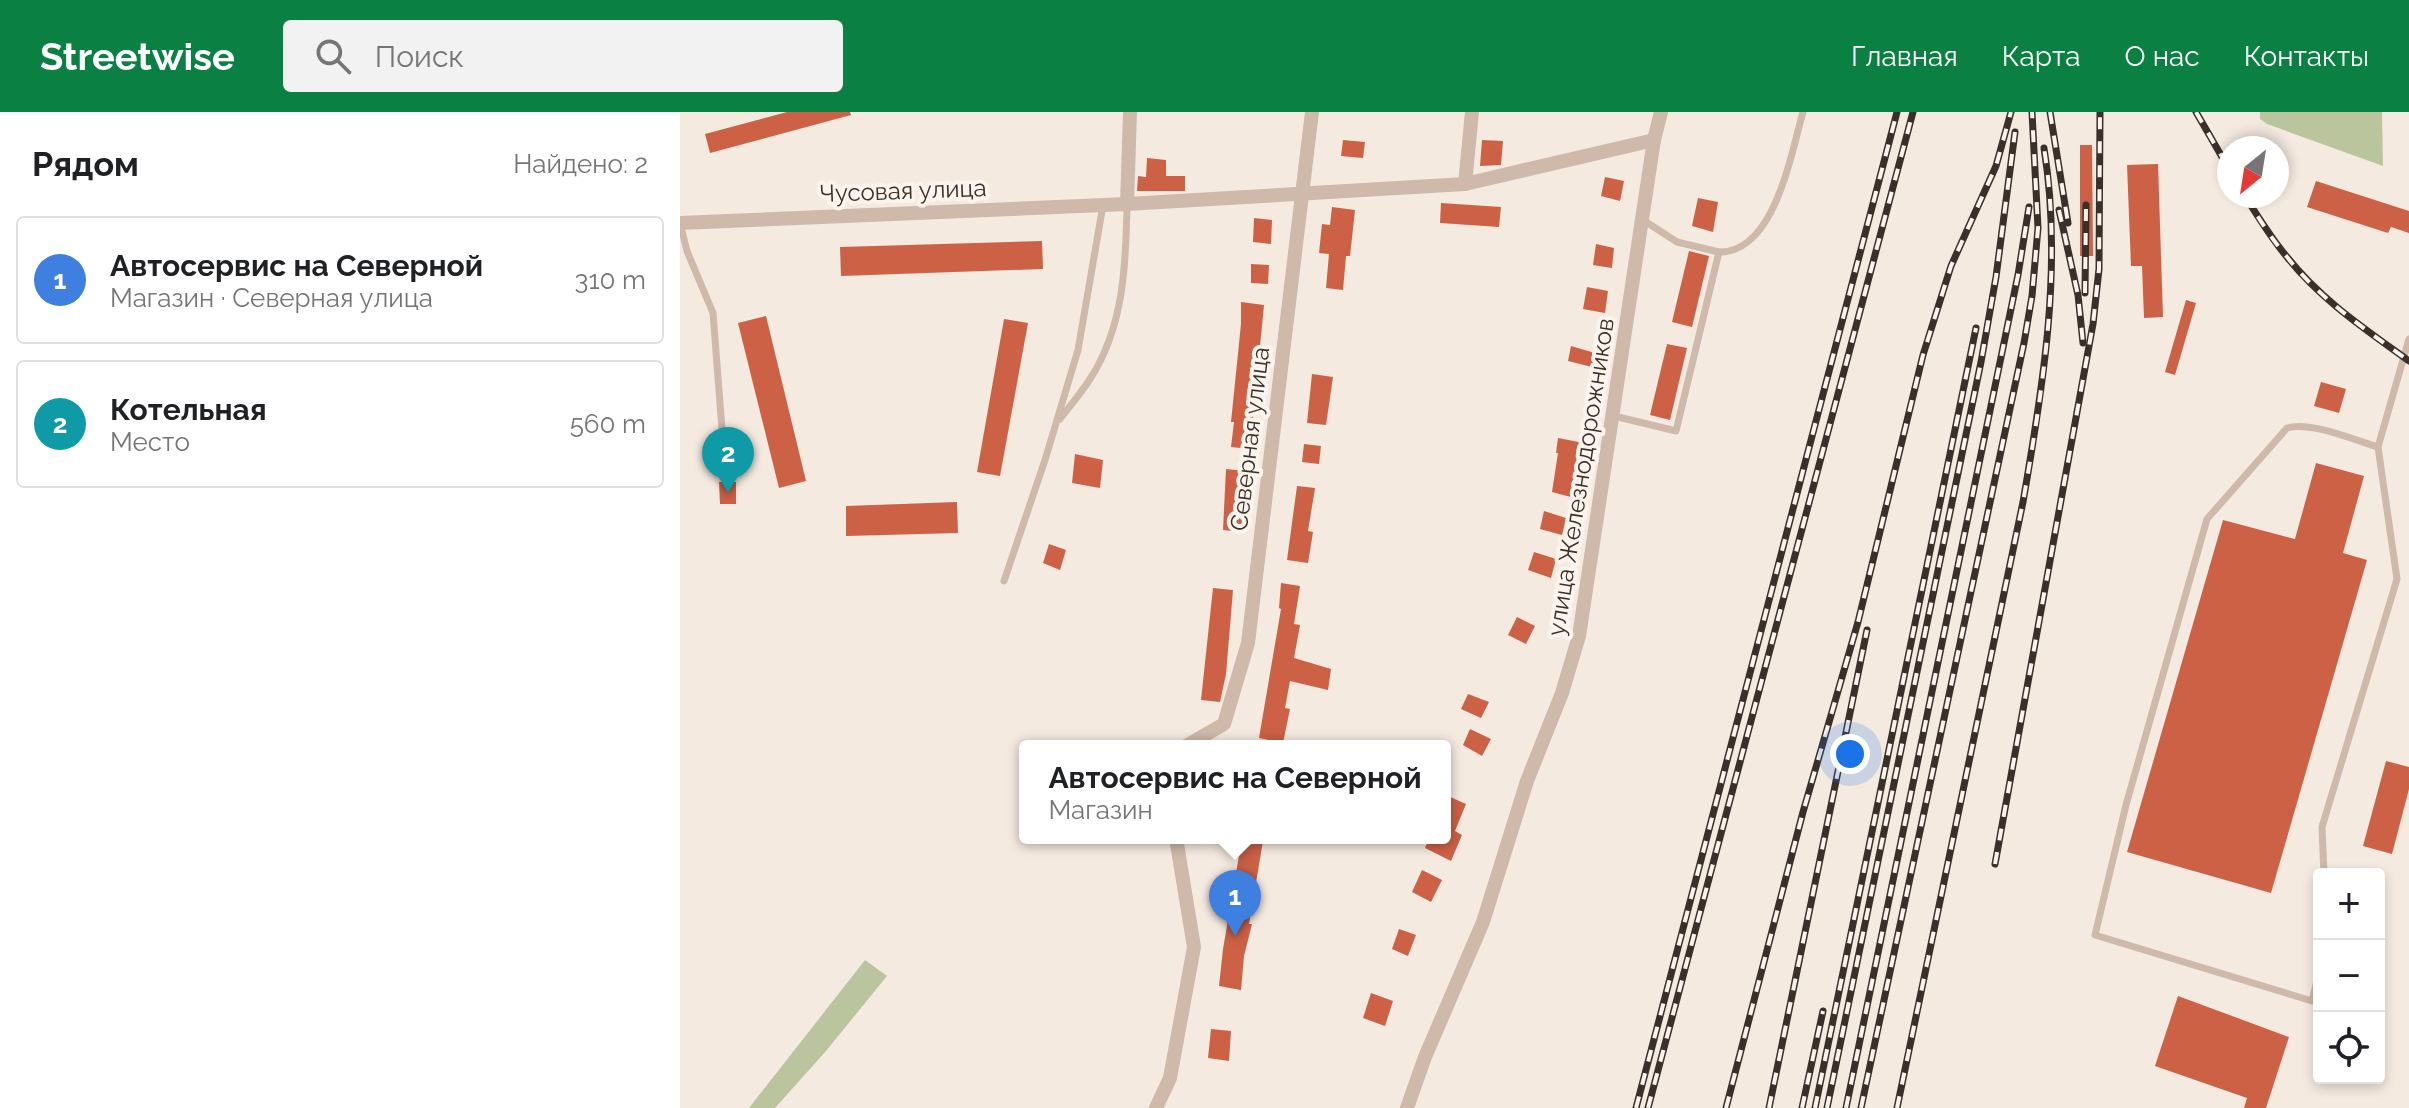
<!DOCTYPE html>
<html lang="ru">
<meta charset="utf-8">
<style>
body{margin:0;font-family:Raleway,sans-serif;background:#f2f2f2;color:#202124}
.controls{position:absolute;right:24px;bottom:24px;display:grid;overflow:hidden;border-radius:8px;box-shadow:0 4px 12px #0003}
.controls button{width:72px;height:72px;display:grid;place-items:center;padding:0;border:0;border-bottom:2px solid #e0e0e0;background:#fff;color:#202124;font:40px sans-serif}
.compass{position:absolute;left:1537px;top:24px;width:72px;height:72px;border-radius:50%;background:#fff;box-shadow:0 4px 12px #0003;rotate:210deg}
.you{position:absolute;left:1170px;top:642px;width:28px;height:28px;margin:-20px;border:6px solid #fff;border-radius:50%;background:#1a73e8;box-shadow:0 0 0 12px #1a73e833}
.badge{display:grid;place-items:center;width:52px;height:52px;border-radius:50%;background:#0b8043;color:#fff;font-size:26px;font-weight:700}
.pin{position:absolute;translate:-50% -66px;filter:drop-shadow(0 2px 4px #0008)}
.pin::after{content:'';position:absolute;top:42px;width:28px;height:24px;background:inherit;clip-path:polygon(0 0,100% 0,50% 100%)}
.popup{position:absolute;left:339px;top:628px;width:432px;height:104px;box-sizing:border-box;display:grid;place-content:center;border-radius:8px;background:#fff;filter:drop-shadow(0 2px 6px #0005);font-size:26px;white-space:nowrap;color:#757577}
.popup b{font-size:30px;color:#202124}
.popup::after{content:'';position:absolute;left:50%;top:100%;margin-left:-16px;border:16px solid transparent;border-top-color:#fff}
.list{margin:0;padding:0;list-style:none}
h2{display:flex;justify-content:space-between;align-items:center;height:104px;margin:0;padding:0 32px;font-size:34px}
h2 small{font-size:26px;font-weight:400;color:#757577}
.list li{display:grid;grid-template-columns:52px 1fr auto;gap:24px;align-items:center;box-sizing:border-box;height:128px;margin:0 16px 16px;padding:0 16px;border:2px solid #e0e0e0;border-radius:8px}
.list b{display:block;font-size:30px;white-space:nowrap}
.list p{margin:0;font-size:26px;white-space:nowrap;color:#757577}
.list em{font-size:26px;font-style:normal;color:#757577}
.icon{flex:none;width:44px;height:44px;fill:none;stroke:currentColor;stroke-width:2;stroke-linecap:round;stroke-linejoin:round}
.map{position:relative;flex:none;width:1729px;height:996px;overflow:hidden}
header{display:flex;align-items:center;gap:48px;box-sizing:border-box;height:112px;padding:0 40px;background:#0b8043;color:#fff}
header strong{font-size:38px}
nav{display:flex;gap:44px;margin-inline-start:auto;font-size:28px}
.search{width:560px;height:72px;background:#f2f2f2;display:flex;align-items:center;gap:20px;box-sizing:border-box;padding:0 28px;border-radius:8px;color:#757577;font-size:30px}
main{display:flex}
aside{flex:1;background:#fff}
.map>svg:first-child{display:block}
</style>
<header>
<strong>Streetwise</strong>
<div class="search"><svg class="icon" aria-label="search" viewBox="0 0 24 24"><circle cx="10" cy="10" r="6"/><path d="M15 15l6 6"/></svg>Поиск</div>
<nav><a>Главная</a><a>Карта</a><a>О нас</a><a>Контакты</a></nav>
</header>
<main>
<aside>
<h2>Рядом<small>Найдено: 2</small></h2>
<ul class="list">
<li><span class="badge" style="background:#3f7fe0">1</span><div><b>Автосервис на Северной</b><p>Магазин · Северная улица</p></div><em>310 m</em></li>
<li><span class="badge" style="background:#0f9aa8">2</span><div><b>Котельная</b><p>Место</p></div><em>560 m</em></li>
</ul>
</aside>
<div class="map">
<svg width="1729" height="996" viewBox="0 0 1729 996">
<rect width="100%" height="100%" fill="#f5eae0"/>
<g fill="#bac59e">
<path d="M1580 0H1702L1703 54 1587 12 1580 7Z"/>
<path d="M185 848 207 864 146 939 95 996H69Z"/>
</g>
<g fill="#cc6146">
<path d="M107 0H170L171 3 30 41 25 22Z"/>
<path d="M663 28 685 30 683 46 661 44Z"/>
<path d="M802 28 823 29 821 53 800 54Z"/>
<path d="M1400 33H1412L1413 144H1400Z"/>
<path d="M467 46 486 48V64H505V79H457L458 64 466 65Z"/>
<path d="M1478 52 1483 205 1464 206 1462 154H1451L1447 53Z"/>
<path d="M925 65 944 69 940 89 921 84Z"/>
<path d="M1636 69 1729 99V121L1711 115 1708 121 1627 95Z"/>
<path d="M1018 86 1038 90 1033 120 1012 114Z"/>
<path d="M761 91 821 95 819 115 760 111Z"/>
<path d="M652 95 675 98 670 144H666L663 178 646 176 649 142 639 141 642 112 650 113Z"/>
<path d="M574 106 592 108 591 132 573 130Z"/>
<path d="M362 129 363 157 161 164 160 135Z"/>
<path d="M916 132 934 136 932 156 913 153Z"/>
<path d="M1009 139 1029 144 1012 215 992 210Z"/>
<path d="M571 152 589 153 588 172 571 171Z"/>
<path d="M907 175 928 179 925 201 903 197Z"/>
<path d="M1506 188 1516 191 1495 263 1485 260Z"/>
<path d="M561 190 584 193 570 337 551 335 554 310H551L561 212Z"/>
<path d="M86 204 126 369 99 376 58 211Z"/>
<path d="M324 207 348 211 320 364 297 360Z"/>
<path d="M987 232 1007 236 990 308 970 303Z"/>
<path d="M891 234 915 241 912 255 888 249Z"/>
<path d="M632 262 653 265 646 313 627 311Z"/>
<path d="M1641 270 1666 277 1659 301 1634 294Z"/>
<path d="M878 326 899 330 891 385 872 380 878 341H876Z"/>
<path d="M624 332 641 334 639 352 622 350Z"/>
<path d="M395 342 423 348 420 376 392 371Z"/>
<path d="M1636 351 1684 364 1663 441 1687 448 1591 781 1447 740 1543 408 1615 427Z"/>
<path d="M546 357 566 359 561 420 543 418Z"/>
<path d="M39 370H56V392H40Z"/>
<path d="M617 374 635 376 628 419 633 420 628 451 607 448Z"/>
<path d="M277 390 278 421 166 424V394Z"/>
<path d="M864 399 886 406 882 423 860 417Z"/>
<path d="M369 432 386 438 380 458 363 451Z"/>
<path d="M854 440 876 447 871 466 848 458Z"/>
<path d="M601 471 620 474 614 512 620 513 614 546 651 557 648 578 610 569 605 596 610 597 603 631 579 626 601 497 599 496Z"/>
<path d="M533 476 553 478 546 562 540 590 521 588Z"/>
<path d="M837 505 855 514 846 532 828 523Z"/>
<path d="M788 582 809 590 801 606 781 597Z"/>
<path d="M790 617 811 627 802 644 783 633Z"/>
<path d="M1706 649 1729 655V677L1712 742 1683 734Z"/>
<path d="M768 684 786 692 775 719 782 723 771 749 745 736 749 726H765V690Z"/>
<path d="M562 726 583 729 569 812H572L564 844 561 878 539 874 543 837Z"/>
<path d="M742 758 762 768 751 790 732 780Z"/>
<path d="M719 817 736 823 728 844 712 837Z"/>
<path d="M691 881 713 889 705 914 683 906Z"/>
<path d="M1498 884 1609 925 1586 996H1564L1567 986 1475 954Z"/>
<path d="M531 917 551 919 549 949 528 946Z"/>
</g>
<g fill="none" stroke-linecap="round" stroke-linejoin="round">
<g stroke="#ceb9ab" stroke-width="7">
<path d="M0 111 7 139 33 201 45 356"/>
<path d="M1039 140C1095 141 1111 41 1123 0"/>
<path d="M934 304 996 319 1039 140 997 130 963 108"/>
<path d="M380 307C390 294 401 281 410 267 444 215 446 152 447 92"/>
<path d="M324 469 365 348 398 238 423 93"/>
<path d="M1644 762 1642 715 1717 467 1698 335 1729 227"/>
<path d="M1639 860 1632 889 1415 823 1446 693 1527 407 1607 316C1630 309 1674 328 1698 335"/>
</g>
<g stroke="#ceb9ab" stroke-width="14">
<path d="M785 72 792 0"/>
<path d="M447 92 450 0"/>
<path d="M0 111 447 92 785 72 974 28"/>
<path d="M506 634 544 612 568 531 632 0"/>
<path d="M476 996 490 966 514 835 496 726"/>
<path d="M727 996 745 945 803 810 847 669 882 581 899 524 974 28 981 0"/>
</g>
<g stroke="#3b2f2a" stroke-width="7">
<g id="rail">
<path d="M1370 0 1388 111"/>
<path d="M1516 0 1549 57"/>
<path d="M1565 84C1578 105 1591 126 1607 145 1641 188 1685 217 1729 249"/>
<path d="M1379 98 1398 183 1403 231"/>
<path d="M1405 181 1406 93"/>
<path d="M1315 752 1413 212 1419 157 1420 0"/>
<path d="M956 996 1217 0"/>
<path d="M968 996 1233 0"/>
<path d="M1046 996 1123 700 1178 510 1243 243 1271 154 1316 54 1331 0"/>
<path d="M1089 996 1187 518"/>
<path d="M1122 996 1143 899"/>
<path d="M1135 996 1296 216"/>
<path d="M1147 996 1301 250 1316 165 1335 20"/>
<path d="M1166 996 1338 163 1349 95"/>
<path d="M1181 996 1344 231 1352 184 1358 116 1352 0"/>
<path d="M1217 996 1343 390C1363 275 1383 153 1364 36"/>
</g>
</g>
<use href="#rail" stroke="#fbf4ed" stroke-width="4" stroke-dasharray="12" stroke-linecap="butt"/>
</g>
<g text-anchor="middle" stroke-width="8" stroke-linejoin="round" paint-order="stroke">
<g font-size="24" fill="#3b2f2a" stroke="#fbf4ed">
<text transform="translate(223 79) rotate(-2)" y="8">Чусовая улица</text>
<text transform="translate(570 327) rotate(-83)" y="8">Северная улица</text>
<text transform="translate(901 365) rotate(-81)" y="8">улица Железнодорожников</text>
</g>
</g>
</svg>
<div class="controls">
<button>+</button>
<button>−</button>
<button><svg class="icon" aria-label="locate" viewBox="0 0 24 24"><circle cx="12" cy="12" r="6"/><path d="M12 2v4M12 18v4M2 12h4M18 12h4"/></svg></button>
</div>
<svg class="compass" viewBox="-18 -18 36 36"><path d="M0-13l5 13h-10z" fill="#e53935"/><path d="M0 13l5-13h-10z" fill="#757577"/></svg>
<div class="you"></div>
<div class="pin badge" style="left:555px;top:824px;background:#3f7fe0">1</div>
<div class="popup"><b>Автосервис на Северной</b>Магазин</div>
<div class="pin badge" style="left:48px;top:381px;background:#0f9aa8">2</div>
</div>
</main>
